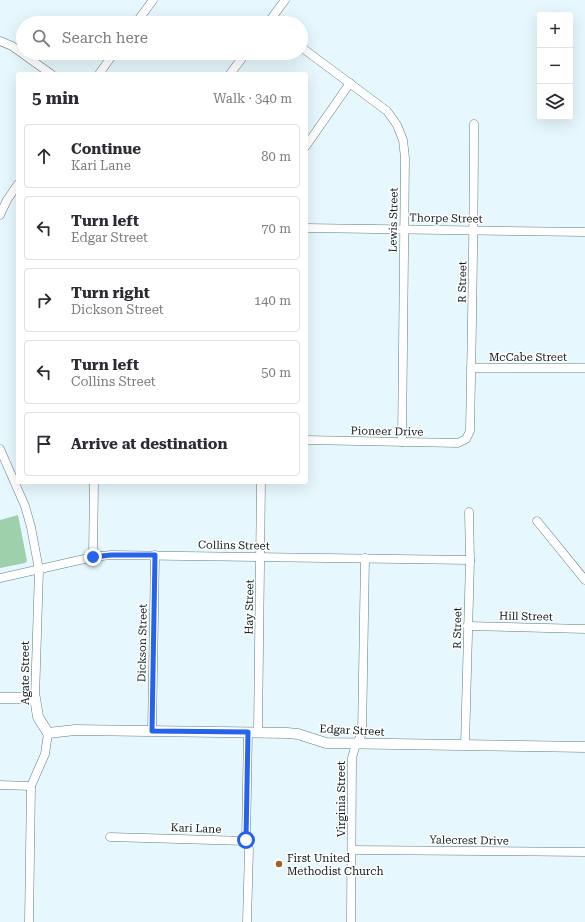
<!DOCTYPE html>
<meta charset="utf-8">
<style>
body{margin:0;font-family:"Roboto Serif",serif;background:#f7f7f7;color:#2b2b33}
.controls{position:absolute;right:12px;top:12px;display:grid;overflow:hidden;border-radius:4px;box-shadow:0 4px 16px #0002}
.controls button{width:36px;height:36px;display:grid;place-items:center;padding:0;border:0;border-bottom:1px solid #e1e1e2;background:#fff;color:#2b2b33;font:20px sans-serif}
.stop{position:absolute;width:12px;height:12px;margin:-9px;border:3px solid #2563eb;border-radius:50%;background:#fff}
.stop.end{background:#2563eb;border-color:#fff;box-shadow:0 1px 4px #0008}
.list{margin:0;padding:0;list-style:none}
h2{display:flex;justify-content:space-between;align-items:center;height:52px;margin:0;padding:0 16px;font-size:17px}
h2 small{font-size:13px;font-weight:400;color:#7c7c81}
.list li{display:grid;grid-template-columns:26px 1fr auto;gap:12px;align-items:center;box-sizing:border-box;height:64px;margin:0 8px 8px;padding:0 8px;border:1px solid #e1e1e2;border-radius:4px}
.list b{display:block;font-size:15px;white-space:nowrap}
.list p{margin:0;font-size:13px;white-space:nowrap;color:#7c7c81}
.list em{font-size:13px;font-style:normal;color:#7c7c81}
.icon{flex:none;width:22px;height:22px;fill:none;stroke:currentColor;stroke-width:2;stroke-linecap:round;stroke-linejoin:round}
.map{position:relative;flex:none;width:585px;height:922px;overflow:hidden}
.search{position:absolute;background:#fff;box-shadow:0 4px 16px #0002;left:16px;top:16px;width:292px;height:44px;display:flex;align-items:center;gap:10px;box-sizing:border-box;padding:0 14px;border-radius:22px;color:#7c7c81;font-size:15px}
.panel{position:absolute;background:#fff;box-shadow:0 4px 16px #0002;left:16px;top:72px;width:292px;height:412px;border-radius:4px}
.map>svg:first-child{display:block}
</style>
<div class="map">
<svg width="585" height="922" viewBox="0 0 585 922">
<rect width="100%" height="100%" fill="#e6f8fd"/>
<path fill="#9dd0ab" d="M18 515 27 561 25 563 0 568V520Z"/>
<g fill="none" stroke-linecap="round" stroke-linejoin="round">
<g stroke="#617c83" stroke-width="9">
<g id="minor">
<path d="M136 23 153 0"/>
<path d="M268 23 285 0"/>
<path d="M0 41 12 46 51 74"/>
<path d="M301 47 387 111 397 125 403 140 405 158 402 442"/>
<path d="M99 74 114 53"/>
<path d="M230 74 246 53"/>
<path d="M306 146 350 83"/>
<path d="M0 215 7 200 18 184"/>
<path d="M306 228 585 232"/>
<path d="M471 368H585"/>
<path d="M306 440 458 443 466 439 470 431C472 329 474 227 474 124"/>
<path d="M0 449 25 506 31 527 39 570 35 698"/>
<path d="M537 521 585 580"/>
<path d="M93 557 94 482"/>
<path d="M0 578 93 557 111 555 470 560"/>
<path d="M467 626 585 629"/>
<path d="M152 731 155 555"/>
<path d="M258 732 261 482"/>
<path d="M465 745 470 560 469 512"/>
<path d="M0 785 31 786"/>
<path d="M110 837 246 841 248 732"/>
<path d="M246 841 249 849 247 922"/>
<path d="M352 850 585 852"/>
<path d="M29 922 31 786 45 754 48 733"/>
<path d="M351 922 352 758 356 744 362 734 365 558"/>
</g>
</g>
<g stroke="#617c83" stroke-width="11">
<path id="tertiary" d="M0 698H35L38 717 48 733 75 730 287 733 298 734 326 743 585 747"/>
</g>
<use href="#minor" stroke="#fff" stroke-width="8"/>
<use href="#tertiary" stroke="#fff" stroke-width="10"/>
</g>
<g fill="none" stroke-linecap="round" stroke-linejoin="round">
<path stroke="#2563eb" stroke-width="5" d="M93 557 111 555H155L152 731 248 732 246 840"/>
</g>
<circle fill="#a06427" stroke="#fff" stroke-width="1.5" cx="279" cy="864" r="4"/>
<g text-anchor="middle" stroke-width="3" stroke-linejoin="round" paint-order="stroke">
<g font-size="11" fill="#0e191c" stroke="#fff">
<text transform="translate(446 218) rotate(1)" y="4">Thorpe Street</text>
<text transform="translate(393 220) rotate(-89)" y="4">Lewis Street</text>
<text transform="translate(462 282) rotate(-89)" y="4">R Street</text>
<text x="528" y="361">McCabe Street</text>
<text transform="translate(387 431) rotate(1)" y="4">Pioneer Drive</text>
<text transform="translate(234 545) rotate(1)" y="4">Collins Street</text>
<text transform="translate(249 607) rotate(-89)" y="4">Hay Street</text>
<text transform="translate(526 616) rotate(1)" y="4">Hill Street</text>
<text transform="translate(457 628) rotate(-89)" y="4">R Street</text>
<text transform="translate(142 643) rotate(-89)" y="4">Dickson Street</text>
<text transform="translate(25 673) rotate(-90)" y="4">Agate Street</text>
<text transform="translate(352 730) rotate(3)" y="4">Edgar Street</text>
<text transform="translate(341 799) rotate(-90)" y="4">Virginia Street</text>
<text transform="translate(196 828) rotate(2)" y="4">Kari Lane</text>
<text transform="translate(469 840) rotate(1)" y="4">Yalecrest Drive</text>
</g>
<g font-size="11" fill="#0e191c" stroke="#fff" text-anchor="start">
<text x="287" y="862">First United<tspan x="287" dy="13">Methodist Church</tspan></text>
</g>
</g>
</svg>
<div class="controls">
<button>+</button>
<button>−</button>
<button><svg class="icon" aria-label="layers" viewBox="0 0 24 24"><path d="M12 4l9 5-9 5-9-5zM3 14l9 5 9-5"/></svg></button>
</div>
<div class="stop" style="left:246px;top:840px"></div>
<div class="stop end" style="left:93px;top:557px"></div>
<div class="search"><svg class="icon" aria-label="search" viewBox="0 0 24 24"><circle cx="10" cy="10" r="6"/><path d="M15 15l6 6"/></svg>Search here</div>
<section class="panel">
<h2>5 min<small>Walk · 340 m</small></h2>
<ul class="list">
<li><svg class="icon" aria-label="ahead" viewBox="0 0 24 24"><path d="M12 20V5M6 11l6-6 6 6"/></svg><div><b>Continue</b><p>Kari Lane</p></div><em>80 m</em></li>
<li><svg class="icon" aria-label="left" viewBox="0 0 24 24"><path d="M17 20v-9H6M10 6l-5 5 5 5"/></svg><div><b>Turn left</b><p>Edgar Street</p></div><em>70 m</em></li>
<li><svg class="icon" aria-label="right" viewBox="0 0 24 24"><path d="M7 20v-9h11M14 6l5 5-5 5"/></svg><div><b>Turn right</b><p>Dickson Street</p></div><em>140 m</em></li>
<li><svg class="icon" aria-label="left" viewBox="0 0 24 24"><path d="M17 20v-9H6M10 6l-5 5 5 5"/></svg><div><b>Turn left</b><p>Collins Street</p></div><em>50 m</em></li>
<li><svg class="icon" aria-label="arrive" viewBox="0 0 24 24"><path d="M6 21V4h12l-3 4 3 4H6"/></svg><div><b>Arrive at destination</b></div></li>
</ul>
</section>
</div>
